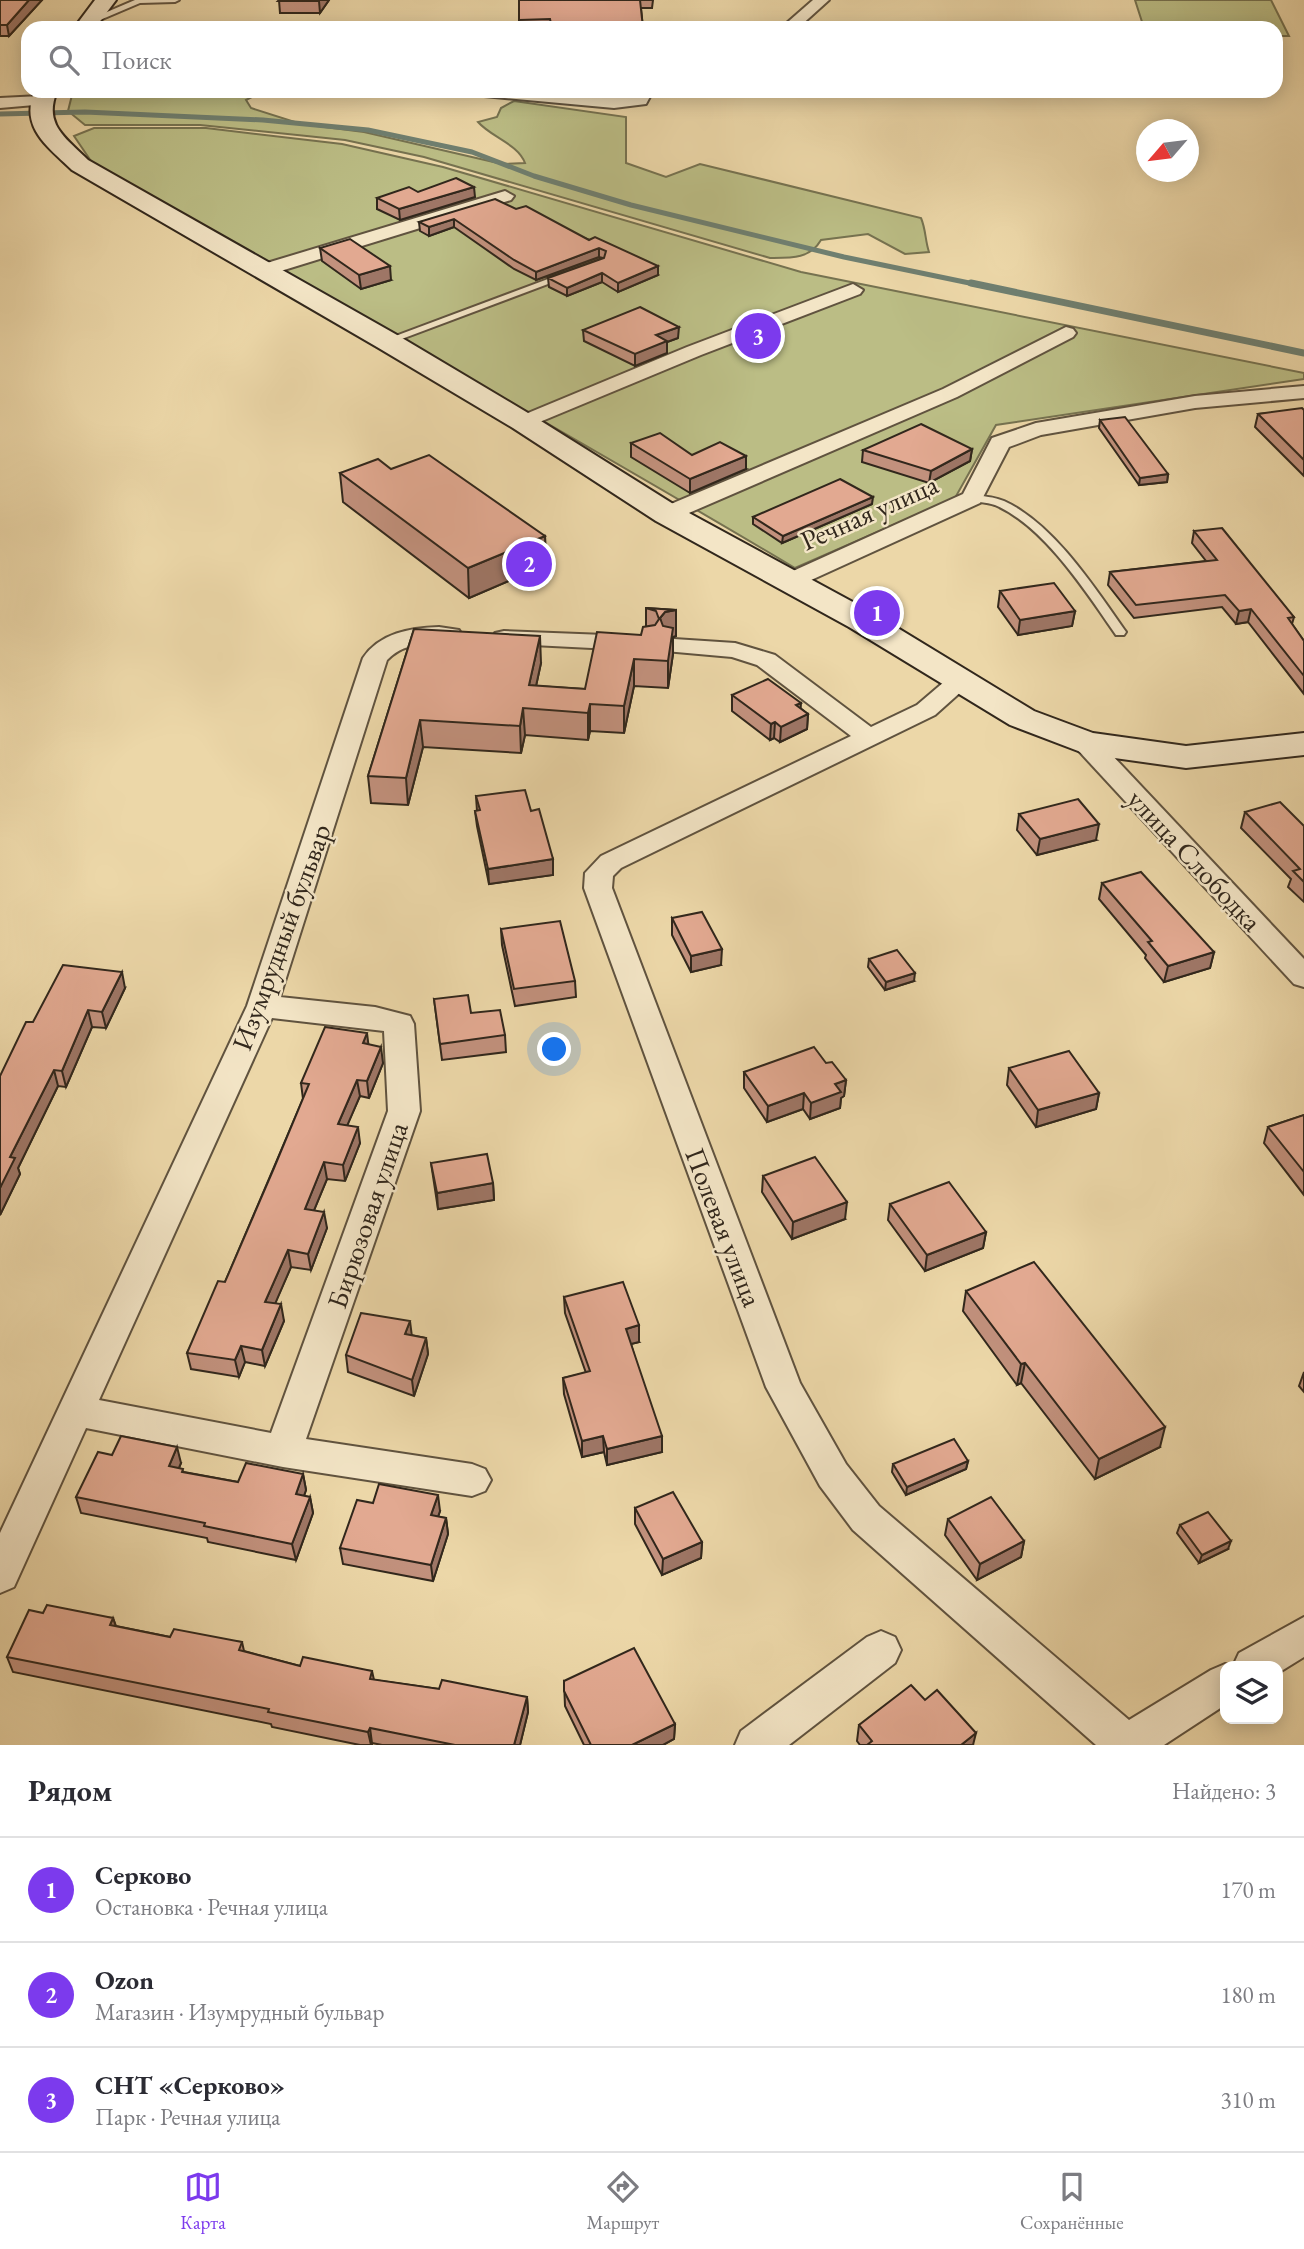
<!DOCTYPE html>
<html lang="ru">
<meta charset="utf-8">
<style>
body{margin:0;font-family:"EB Garamond",serif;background:#f2f2f3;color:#2b2b33}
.controls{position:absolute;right:21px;bottom:21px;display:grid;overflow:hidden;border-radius:14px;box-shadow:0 4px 18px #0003}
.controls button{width:63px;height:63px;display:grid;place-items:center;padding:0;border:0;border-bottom:2px solid #e1e1e2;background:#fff;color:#2b2b33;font:35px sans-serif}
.compass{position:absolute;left:1136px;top:119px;width:63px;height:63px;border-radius:50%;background:#fff;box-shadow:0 4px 18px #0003;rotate:242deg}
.you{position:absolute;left:555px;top:1050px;width:24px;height:24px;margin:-18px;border:5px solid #fff;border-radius:50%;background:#1a73e8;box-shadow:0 0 0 10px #1a73e833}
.badge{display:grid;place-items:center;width:46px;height:46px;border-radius:50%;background:#7c3aed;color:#fff;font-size:23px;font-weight:700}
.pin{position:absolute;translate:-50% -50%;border:4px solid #fff;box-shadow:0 2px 7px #0006}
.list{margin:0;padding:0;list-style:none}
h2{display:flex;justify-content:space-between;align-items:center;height:91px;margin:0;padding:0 28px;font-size:30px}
h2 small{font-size:23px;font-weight:400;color:#7c7c81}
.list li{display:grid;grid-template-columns:46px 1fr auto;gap:21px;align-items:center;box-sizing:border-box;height:105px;padding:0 28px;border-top:2px solid #e1e1e2}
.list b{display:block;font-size:26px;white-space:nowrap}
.list p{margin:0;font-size:23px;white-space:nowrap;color:#7c7c81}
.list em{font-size:23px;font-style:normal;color:#7c7c81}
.icon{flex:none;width:38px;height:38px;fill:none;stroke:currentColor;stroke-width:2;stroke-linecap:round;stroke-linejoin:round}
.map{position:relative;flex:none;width:1304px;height:1745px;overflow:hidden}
.search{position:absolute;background:#fff;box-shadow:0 4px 18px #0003;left:21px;right:21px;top:21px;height:77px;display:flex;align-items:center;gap:18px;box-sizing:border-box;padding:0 24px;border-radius:21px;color:#7c7c81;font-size:26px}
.sheet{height:406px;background:#fff}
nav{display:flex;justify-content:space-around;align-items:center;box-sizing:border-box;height:98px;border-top:2px solid #e1e1e2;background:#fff;font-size:19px;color:#7c7c81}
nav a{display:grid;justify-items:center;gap:4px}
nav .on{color:#7c3aed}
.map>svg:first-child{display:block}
</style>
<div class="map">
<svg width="1304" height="1745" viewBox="0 0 1304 1745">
<rect width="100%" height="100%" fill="#ecd7a8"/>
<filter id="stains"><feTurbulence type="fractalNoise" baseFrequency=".00286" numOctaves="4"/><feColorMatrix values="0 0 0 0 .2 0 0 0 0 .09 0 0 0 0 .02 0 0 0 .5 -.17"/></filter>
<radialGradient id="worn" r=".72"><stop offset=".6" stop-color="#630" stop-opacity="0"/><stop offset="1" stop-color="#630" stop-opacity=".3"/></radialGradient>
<g fill="#bbbd85" stroke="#767250" stroke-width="2">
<path d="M1135 0H1271L1289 36H1276V28H1144Z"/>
<path d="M73 91H264L246 100 251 108 301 124 364 132 502 164 525 163C518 144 491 137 478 122L497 117 501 108 514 101 626 117V163L666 177 700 164 921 218C926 230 925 240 929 252L905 254 868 234 821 240C810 259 791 258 770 258L424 157 345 140 200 125H85L68 111Z"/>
<path d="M94 128H206L342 144 443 167 801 272 1304 373V379L996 425 955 498 795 568C562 429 325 298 91 161L74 136Z"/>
</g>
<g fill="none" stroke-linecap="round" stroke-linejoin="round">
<path stroke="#6f7f70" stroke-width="5" d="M0 114 85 112 263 120 368 130 472 152 534 176 631 205 844 257 979 285"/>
<path stroke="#6f7f70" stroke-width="7" d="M971 283 1304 353"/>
<g stroke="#60533f" stroke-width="4">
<g id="service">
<path d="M135 0H179L175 2 140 3 93 23 86 21Z"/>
<path d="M564 273 572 275 391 343 382 341Z"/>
<path d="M972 495C983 496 994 497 1004 501 1054 524 1095 588 1126 632L1124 635H1116C1086 592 1044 526 995 505 986 502 977 502 968 500L966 498Z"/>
</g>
</g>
<g stroke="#60533f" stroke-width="4">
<g id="minor">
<path d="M813 0H829L798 28H781Z"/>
<path d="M476 91H537L614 98 634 97 637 91H653L646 104 614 108 484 96Z"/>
<path d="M40 96 48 101 46 104 0 108V98Z"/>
<path d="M505 191 514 196 511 200 271 274H257L255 270 257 266Z"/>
<path d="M853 284 863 290 860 294 701 355 530 426H516L512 422 516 418 687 347Z"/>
<path d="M1066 327 1073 329 1076 333 1073 337 957 397 675 519H659L656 514 659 509 943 389Z"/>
<path d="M1304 386V398L1195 408 1041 435 1009 447 980 503 798 586H782L778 581 782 576 963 494 992 438 1036 423 1195 396Z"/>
<path d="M439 627 459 630 462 635 459 640C432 647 409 638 387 660L280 997 375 1007 410 1016 414 1024 420 1111 306 1439 472 1464 485 1469 491 1480 485 1491 472 1496 283 1467 86 1428 14 1587 0 1593V1533L247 1006 363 658C380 633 410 628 439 627ZM272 1018 384 1031 388 1111 271 1433 99 1400Z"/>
<path d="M504 631 631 636 640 638 643 643 640 648 631 650 495 643 492 638 495 633Z"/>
<path d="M674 639 735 643 775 655 871 727 917 705 951 676 960 673 969 676 973 681 935 715 621 868 613 876 612 888 800 1383 846 1464 879 1506 1129 1720 1211 1670 1225 1664 1231 1666H1225V1705L1164 1745H1096L853 1530 820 1486 766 1387 584 888 585 873 601 856 851 736 757 665 732 657 665 651 662 646 665 641Z"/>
<path d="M1086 735 1095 737 1304 959V987L1294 984 1077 749 1073 743 1077 737Z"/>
<path d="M1304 1617V1657L1278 1673V1666H1233L1239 1653Z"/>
<path d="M881 1631 895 1637 901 1650 895 1663 789 1745H735L741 1731 867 1637Z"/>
</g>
</g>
<g stroke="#31271c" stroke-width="4">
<g id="secondary">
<path d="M95 0H116L95 28H74Z"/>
<path d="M35 91H57C43 125 66 138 88 160L397 335 533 416 678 507 873 613 1034 711 1093 733 1186 746 1304 733V755L1186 768 1086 754 1010 725 849 627 656 521 513 428 377 347 72 170C48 147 19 127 35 91Z"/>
</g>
</g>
<use href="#service" fill="#f3e5c6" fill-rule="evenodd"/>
<use href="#minor" fill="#f3e5c6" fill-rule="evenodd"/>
<use href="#secondary" fill="#f3e5c6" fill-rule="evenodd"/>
</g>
<g fill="#c2917d" stroke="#31271c" stroke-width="2">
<path d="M0 0H42L9 36H0Z"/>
<path d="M279 0H329L320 13H280Z"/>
<path d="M519 0H653L652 8H641L643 28H519Z"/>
<path d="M475 197 400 220 377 209V198Z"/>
<path d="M516 209 589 240 658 275 618 292 602 282 567 296 549 287 548 278 603 258 599 257 536 280 514 269 454 227 429 236 420 231 419 222Z"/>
<path d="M320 248 391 280 361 289 322 261Z"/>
<path d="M583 330 678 338 667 342V353L635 366 584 341Z"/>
<path d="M1304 410V476L1255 427 1258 414Z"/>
<path d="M1100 420 1168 474 1167 482 1139 485 1099 428Z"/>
<path d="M631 443 746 469 690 493 631 457Z"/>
<path d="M972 449 970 461 929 483 862 462 863 450Z"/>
<path d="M391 469 545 536 546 565 469 598 343 502 340 473Z"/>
<path d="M872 504 782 543 753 524V517Z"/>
<path d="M1194 531 1294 617 1292 624 1304 641V694L1248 622 1236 624 1222 607 1134 618 1108 585 1110 572 1206 561 1192 543Z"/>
<path d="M1000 591 1075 611 1072 626 1018 635 998 607Z"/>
<path d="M646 608 676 610V636L673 637V654L668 688 634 686 624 733 590 731 588 740 525 735 521 753 423 747 408 805 371 803 368 776 414 629 541 663 536 686 585 689 641 635 646 627Z"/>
<path d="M732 695 800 708 808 714 807 729 780 742 774 738 770 740 732 711Z"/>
<path d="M476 796 531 811 553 859V875L489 884 477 826 475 811H477Z"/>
<path d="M1245 812 1304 826V902L1288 887 1291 879 1241 828Z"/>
<path d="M1019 814 1096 840 1037 855 1017 830Z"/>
<path d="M1102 883 1214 952 1210 968 1164 982 1145 958 1146 955 1099 899Z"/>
<path d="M672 918 721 965 691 972 672 935Z"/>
<path d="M501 929 575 981 576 997 515 1006 502 945Z"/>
<path d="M869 959 914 981 885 990 868 967Z"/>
<path d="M125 988 106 1028 92 1027 66 1087 58 1086 18 1168 20 1174 0 1215 33 1022Z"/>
<path d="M434 999 471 1013 505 1035 506 1052 442 1060Z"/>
<path d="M368 1044 383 1063 369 1098 360 1096 347 1125 360 1143 345 1181 327 1179 314 1210 327 1228 311 1270 291 1267 275 1303 284 1321 265 1366 245 1362 239 1377 191 1369 187 1353 225 1282 303 1099 301 1083Z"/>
<path d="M826 1063 846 1080 844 1096 841 1098 840 1108 810 1119 803 1109 767 1122 744 1088V1072Z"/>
<path d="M1009 1068 1099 1093 1096 1109 1036 1127 1007 1085Z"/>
<path d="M1304 1115V1195L1264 1143 1268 1127Z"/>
<path d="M431 1163 493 1183 494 1200 438 1209Z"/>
<path d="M763 1176 845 1219 792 1239 762 1192Z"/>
<path d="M890 1204 986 1232 983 1248 925 1271 888 1220Z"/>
<path d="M966 1291 1160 1447 1095 1479 1021 1383 1017 1385 963 1311Z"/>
<path d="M564 1297 639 1342 631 1344 662 1452 607 1465 604 1452 582 1457 564 1394 563 1378 586 1373 565 1313Z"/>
<path d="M411 1335 426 1338 428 1354 414 1396 348 1372 346 1355Z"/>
<path d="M1304 1372V1392L1299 1386Z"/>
<path d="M112 1455 181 1463 179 1468 184 1472 238 1482 303 1474 306 1490 304 1496 310 1497 313 1513 296 1560 208 1542 207 1538 81 1513 76 1497Z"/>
<path d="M968 1461 966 1469 906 1495 892 1472 893 1464Z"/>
<path d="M373 1503 440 1511 438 1517 446 1518 448 1534 433 1581 343 1564 340 1548Z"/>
<path d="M635 1508 702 1542 701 1558 662 1575 635 1524Z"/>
<path d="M948 1519 1024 1541 1021 1557 977 1580 945 1535Z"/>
<path d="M1180 1525 1228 1549 1199 1563 1177 1533Z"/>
<path d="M43 1613 113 1618 116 1626 170 1637 242 1642 244 1651 300 1666 372 1671 374 1680 439 1689 527 1697 528 1712 520 1745H382L372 1743V1745H360L272 1727 271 1724 13 1672 7 1657Z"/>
<path d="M564 1681 675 1724 674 1739 663 1745H584L565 1706Z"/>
<path d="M925 1700 973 1745H860L857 1741 859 1725Z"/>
</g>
<g fill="#9e7666" stroke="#31271c" stroke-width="2">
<path d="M29 0H42L9 36 7 25Z"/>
<path d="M319 0H329L320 13 319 1Z"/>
<path d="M474 187 475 197 400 220 399 209Z"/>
<path d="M454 219V227L429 236V227Z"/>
<path d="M599 248V257L536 280V272Z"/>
<path d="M390 266 391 280 361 289 359 275Z"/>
<path d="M658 266V275L618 292V283Z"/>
<path d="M602 273V282L567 296V288Z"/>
<path d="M679 327 678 338 667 342V353L635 366V354L656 335Z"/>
<path d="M972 449 970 461 929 483 931 471Z"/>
<path d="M746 456V469L690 493V479Z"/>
<path d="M1168 474 1167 482 1139 485 1140 478Z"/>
<path d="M873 497 872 504 782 543 783 536Z"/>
<path d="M545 536 546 565 469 598 468 568Z"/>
<path d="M1251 609 1248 622 1236 624 1239 611Z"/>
<path d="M676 610V636L673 637V654L668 688V661L660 618 665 612Z"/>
<path d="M1075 611 1072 626 1018 635 1020 620Z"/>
<path d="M540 636 541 663 531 709 529 685Z"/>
<path d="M634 659V686L624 733V706Z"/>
<path d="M801 703 800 717 808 714 807 729 780 742 781 727 796 705Z"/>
<path d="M590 704V731L588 740V713Z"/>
<path d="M523 708 525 735 521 753 520 726Z"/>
<path d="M420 720 423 747 408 805 406 778Z"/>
<path d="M775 722 774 738 770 740 771 724Z"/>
<path d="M1099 824 1096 840 1037 855 1040 839Z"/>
<path d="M553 859V875L489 884 488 869Z"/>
<path d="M722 949 721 965 691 972V956Z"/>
<path d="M1214 952 1210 968 1164 982 1168 966Z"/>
<path d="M122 972 125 988 106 1028 102 1012Z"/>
<path d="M915 973 914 981 885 990 886 982Z"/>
<path d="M88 1010 92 1027 66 1087 62 1071Z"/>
<path d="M367 1033 369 1049 363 1043Z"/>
<path d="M381 1047 383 1063 369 1098 367 1081Z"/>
<path d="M54 1070 58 1086 18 1168 20 1174 0 1215V1188L10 1157Z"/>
<path d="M357 1080 360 1096 341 1140 338 1124Z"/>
<path d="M846 1080 844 1096 841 1098 840 1108 810 1119 811 1103 835 1084Z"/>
<path d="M804 1093 803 1109 767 1122 768 1106Z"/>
<path d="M1099 1093 1096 1109 1036 1127 1038 1110Z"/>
<path d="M358 1127 360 1143 345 1181 343 1165Z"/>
<path d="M324 1162 327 1179 308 1225 305 1209Z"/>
<path d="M493 1183 494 1200 438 1209 437 1193Z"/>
<path d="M847 1202 845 1219 792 1239 793 1222Z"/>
<path d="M324 1212 327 1228 311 1270 308 1254Z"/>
<path d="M986 1232 983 1248 925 1271 927 1255Z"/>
<path d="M288 1250 291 1267 269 1318 265 1302Z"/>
<path d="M281 1304 284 1321 265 1366 262 1350Z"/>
<path d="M410 1321 412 1337 405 1334Z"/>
<path d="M639 1325V1342L627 1345 626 1329Z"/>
<path d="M426 1338 428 1354 414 1396 412 1380Z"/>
<path d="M241 1346 245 1362 239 1377 235 1360Z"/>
<path d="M1025 1363 1021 1383 1017 1385 1021 1364Z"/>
<path d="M1165 1427 1160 1447 1095 1479 1099 1459Z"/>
<path d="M603 1436 604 1452 582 1457V1441Z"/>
<path d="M662 1436V1452L607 1465V1449Z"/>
<path d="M177 1447 181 1463 173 1482 169 1466Z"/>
<path d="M968 1461 966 1469 906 1495 907 1487Z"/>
<path d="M303 1474 306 1490 299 1510 296 1494Z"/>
<path d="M438 1495 440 1511 433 1531 431 1515Z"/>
<path d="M310 1497 313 1513 296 1560 292 1544Z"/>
<path d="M446 1518 448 1534 433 1581 431 1565Z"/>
<path d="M1024 1541 1021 1557 977 1580 980 1564Z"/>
<path d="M1231 1541 1228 1549 1199 1563 1202 1555Z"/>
<path d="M702 1542 701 1558 662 1575 663 1559Z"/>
<path d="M113 1618 118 1633 110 1625Z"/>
<path d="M527 1697 528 1712 520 1745H514Z"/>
<path d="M675 1724 674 1739 663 1745H632Z"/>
<path d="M370 1728 372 1743V1745H371L368 1732Z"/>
<path d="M976 1733 973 1745H961Z"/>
</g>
<g fill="#e2a991" stroke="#31271c" stroke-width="2">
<path d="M0 0H29L7 25H0Z"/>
<path d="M279 0H319V1H278Z"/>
<path d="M519 0H640L643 28H552L550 19 519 20Z"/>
<path d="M456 178 474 187 399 209 377 198 409 187 418 192Z"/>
<path d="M495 199 516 209 526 206 589 240 595 237 658 266 618 283 602 273 567 288 548 278 604 258 606 251 599 248 536 272 514 260 454 219 429 227 419 222Z"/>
<path d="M350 239 390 266 359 275 320 248Z"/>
<path d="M640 307 679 327 656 335 667 341 635 354 583 330Z"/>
<path d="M1302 408 1304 410V460L1258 414Z"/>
<path d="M1125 417 1168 474 1140 478 1100 420Z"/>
<path d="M921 424 972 449 931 471 863 450Z"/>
<path d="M660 433 692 455 720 442 746 456 690 479 631 443Z"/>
<path d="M429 455 545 536 468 568 340 473 378 459 391 469Z"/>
<path d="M840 479 873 497 783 536 753 517Z"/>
<path d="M1222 528 1294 617 1288 618 1304 641V676L1251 609 1239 611 1225 595 1136 605 1110 572 1217 560 1194 531Z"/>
<path d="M1054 583 1075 611 1020 620 1000 591Z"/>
<path d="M646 608 676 610 665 612 660 618 663 626 673 628 668 661 634 659 624 706 590 704 588 713 523 708 520 726 420 720 406 778 368 776 414 629 540 636 529 685 585 689 597 632 641 635 643 627 655 625 659 619 656 611Z"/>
<path d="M768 679 801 703 796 705 808 714 781 727 775 722 771 724 732 695Z"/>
<path d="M525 790 531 811 539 809 553 859 488 869 475 811 480 810 476 796Z"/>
<path d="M1078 799 1099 824 1040 839 1019 814Z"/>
<path d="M1280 802 1304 826V882L1293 871 1300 869 1245 812Z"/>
<path d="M1141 872 1214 952 1168 966 1148 942 1152 941 1102 883Z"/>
<path d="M702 912 722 949 691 956 672 918Z"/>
<path d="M560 921 575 981 514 989 501 929Z"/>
<path d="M897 950 915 973 886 982 869 959Z"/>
<path d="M63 965 122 972 102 1012 88 1010 62 1071 54 1070 10 1157 15 1158 0 1188V1076L26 1022H33Z"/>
<path d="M468 995 471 1013 500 1010 505 1035 440 1044 434 999Z"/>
<path d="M325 1027 367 1033 363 1043 381 1047 367 1081 357 1080 338 1124 358 1127 343 1165 324 1162 305 1209 324 1212 308 1254 288 1250 265 1302 281 1304 262 1350 241 1346 235 1360 187 1353 218 1281 225 1282 274 1168 309 1084 301 1083Z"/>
<path d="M814 1047 826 1063 832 1062 846 1080 835 1084 841 1092 811 1103 804 1093 768 1106 744 1072Z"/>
<path d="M1069 1051 1099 1093 1038 1110 1009 1068Z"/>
<path d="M1304 1115V1172L1268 1127Z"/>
<path d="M487 1154 493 1183 437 1193 431 1163Z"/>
<path d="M815 1157 847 1202 793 1222 763 1176Z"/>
<path d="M949 1182 986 1232 927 1255 890 1204Z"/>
<path d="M1034 1262 1165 1427 1099 1459 1025 1363 1021 1364 966 1291Z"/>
<path d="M623 1282 639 1325 626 1329 662 1436 607 1449 603 1436 582 1441 563 1378 590 1371 564 1297Z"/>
<path d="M361 1313 410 1321 405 1334 426 1338 412 1380 346 1355Z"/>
<path d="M121 1436 177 1447 169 1466 183 1469 182 1472 238 1482 246 1463 303 1474 296 1494 310 1497 292 1544 204 1526 205 1523 76 1497 98 1452 112 1455Z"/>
<path d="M954 1439 968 1461 907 1487 893 1464Z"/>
<path d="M379 1484 438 1495 431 1515 446 1518 431 1565 340 1548 357 1500 373 1503Z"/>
<path d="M673 1492 702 1542 663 1559 635 1508Z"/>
<path d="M991 1497 1024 1541 980 1564 948 1519Z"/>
<path d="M1208 1512 1231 1541 1202 1555 1180 1525Z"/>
<path d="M47 1605 113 1618 110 1625 170 1637 174 1629 242 1642 239 1650 300 1666 303 1657 372 1671 370 1679 439 1689 442 1680 527 1697 514 1745H455L370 1728 368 1732 268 1712 269 1709 7 1657 29 1610 43 1613Z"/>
<path d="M634 1648 675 1724 632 1745H591L564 1691V1681Z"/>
<path d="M911 1685 925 1700 937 1690 976 1733 961 1745H867L872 1741 859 1725Z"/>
</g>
<g text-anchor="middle" stroke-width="5" stroke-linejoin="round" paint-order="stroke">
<g font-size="28" fill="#31271c" stroke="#f3e5c6">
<text transform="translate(869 512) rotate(-24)" y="10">Речная улица</text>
<text transform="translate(1195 860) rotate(47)" y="10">улица Слободка</text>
<text transform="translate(281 937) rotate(-70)" y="10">Изумрудный бульвар</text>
<text transform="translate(367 1215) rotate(-71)" y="10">Бирюзовая улица</text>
<text transform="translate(724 1227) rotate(69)" y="10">Полевая улица</text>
</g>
</g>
<rect width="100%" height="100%" filter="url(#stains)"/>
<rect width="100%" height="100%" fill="url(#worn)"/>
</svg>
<div class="controls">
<button><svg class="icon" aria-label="layers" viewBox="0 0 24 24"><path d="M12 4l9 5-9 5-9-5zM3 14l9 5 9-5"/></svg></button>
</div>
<svg class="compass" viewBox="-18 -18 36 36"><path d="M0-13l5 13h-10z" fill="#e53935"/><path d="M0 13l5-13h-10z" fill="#7c7c81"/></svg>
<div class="you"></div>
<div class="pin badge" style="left:877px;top:613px">1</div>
<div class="pin badge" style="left:529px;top:564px">2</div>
<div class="pin badge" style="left:758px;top:336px">3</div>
<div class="search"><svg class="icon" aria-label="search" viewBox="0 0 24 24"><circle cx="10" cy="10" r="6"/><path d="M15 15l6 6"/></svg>Поиск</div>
</div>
<section class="sheet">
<h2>Рядом<small>Найдено: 3</small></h2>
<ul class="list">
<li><span class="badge">1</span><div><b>Серково</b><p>Остановка · Речная улица</p></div><em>170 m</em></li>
<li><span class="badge">2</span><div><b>Ozon</b><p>Магазин · Изумрудный бульвар</p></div><em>180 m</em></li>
<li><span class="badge">3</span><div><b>СНТ «Серково»</b><p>Парк · Речная улица</p></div><em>310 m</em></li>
</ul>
</section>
<nav>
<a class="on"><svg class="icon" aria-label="map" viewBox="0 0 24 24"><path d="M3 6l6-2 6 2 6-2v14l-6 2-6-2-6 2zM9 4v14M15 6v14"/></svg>Карта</a>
<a><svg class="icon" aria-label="directions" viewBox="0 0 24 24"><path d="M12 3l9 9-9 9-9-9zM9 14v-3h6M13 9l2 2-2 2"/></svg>Маршрут</a>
<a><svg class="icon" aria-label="saved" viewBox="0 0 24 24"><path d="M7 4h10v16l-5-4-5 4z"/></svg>Сохранённые</a>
</nav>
